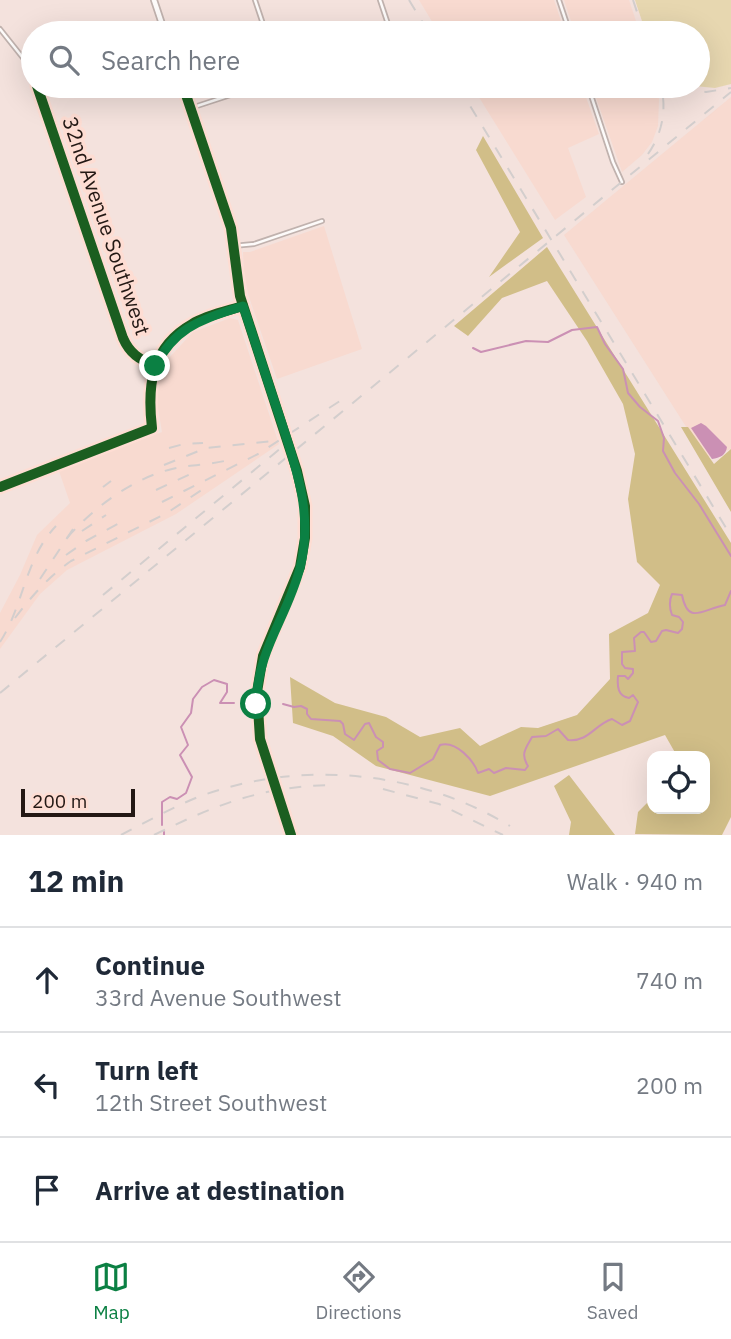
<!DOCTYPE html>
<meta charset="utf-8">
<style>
body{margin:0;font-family:"IBM Plex Sans",sans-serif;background:#f2f2f3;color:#1f2937}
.controls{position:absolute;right:21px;bottom:21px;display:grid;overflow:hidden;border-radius:14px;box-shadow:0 7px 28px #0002}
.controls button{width:63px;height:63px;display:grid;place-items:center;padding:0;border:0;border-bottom:2px solid #e0e1e3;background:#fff;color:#1f2937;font:35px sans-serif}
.scale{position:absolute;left:21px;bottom:18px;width:114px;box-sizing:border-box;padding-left:7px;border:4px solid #231814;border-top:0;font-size:19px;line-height:24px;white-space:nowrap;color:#231814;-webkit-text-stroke:5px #feddd3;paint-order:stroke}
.stop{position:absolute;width:21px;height:21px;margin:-16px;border:5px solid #0b8043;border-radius:50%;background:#fff}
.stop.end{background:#0b8043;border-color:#fff;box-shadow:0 2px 7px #0008}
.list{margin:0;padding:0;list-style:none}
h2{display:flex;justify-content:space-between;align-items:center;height:91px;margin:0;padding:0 28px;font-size:30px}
h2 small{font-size:23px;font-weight:400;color:#747a83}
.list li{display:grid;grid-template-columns:46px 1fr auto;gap:21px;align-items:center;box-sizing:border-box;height:105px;padding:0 28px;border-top:2px solid #e0e1e3}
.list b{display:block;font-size:26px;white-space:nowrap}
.list p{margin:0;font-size:23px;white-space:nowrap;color:#747a83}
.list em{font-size:23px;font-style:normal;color:#747a83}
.icon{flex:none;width:38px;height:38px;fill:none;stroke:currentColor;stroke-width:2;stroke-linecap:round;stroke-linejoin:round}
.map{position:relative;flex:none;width:731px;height:835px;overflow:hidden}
.search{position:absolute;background:#fff;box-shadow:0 7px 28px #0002;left:21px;right:21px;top:21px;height:77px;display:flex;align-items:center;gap:18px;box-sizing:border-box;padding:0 24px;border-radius:38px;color:#747a83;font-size:26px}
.sheet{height:406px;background:#fff}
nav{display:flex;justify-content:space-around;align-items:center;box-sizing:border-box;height:98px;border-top:2px solid #e0e1e3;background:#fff;font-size:19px;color:#747a83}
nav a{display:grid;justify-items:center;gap:4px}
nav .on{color:#0b8043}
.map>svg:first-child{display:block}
</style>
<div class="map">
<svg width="731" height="835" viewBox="0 0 731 835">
<rect width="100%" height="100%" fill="#f4e2dd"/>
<g fill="#f8dad0">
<path d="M419 0H554L565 33H439Z"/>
<path d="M564 0H629L640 33H575Z"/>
<path d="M472 86H582L599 134 568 148 586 197 555 220Z"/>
<path d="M592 86H655L659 99 658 126 652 142 642 155 622 172Z"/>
<path d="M731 97V449L706 458 564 235Z"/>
<path d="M324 226 362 349 277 379 248 294 244 271 243 252H250Z"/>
<path d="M230 318 238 320 279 444 176 514 67 570 40 594 0 649V613L20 575 37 535 70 503 59 471 162 432 156 396 158 380 167 360 193 332Z"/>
</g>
<path fill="#e7d7b0" d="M635 0H731V84L715 88 695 86H698V33H646Z"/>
<g fill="#d1be88">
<path d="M483 136 543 238 489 277 520 232 476 150Z"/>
<path d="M547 247 731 543V817L722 835 635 834 638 812 652 798V809H705V756H677L665 735 490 796 376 766 333 736 293 723 290 677 335 703 386 717 420 737 460 728 480 746 521 727 538 728 577 715 610 679 609 634 648 613 660 585 637 562 628 499 635 454 623 404 587 341 547 281 502 298 468 336 454 326Z"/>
<path d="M681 427H688L714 464 731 449V512Z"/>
<path d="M569 775 615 835H569L571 822 554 786Z"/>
</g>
<path fill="#cb90b4" d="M701 423 706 426 727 447C726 455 720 458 712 459L691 428Z"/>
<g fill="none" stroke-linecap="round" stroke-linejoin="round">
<g stroke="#cb90b4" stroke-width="2">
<path d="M473 348 481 352 526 341 548 342 572 330 597 327 605 344 623 369 628 393 640 407 658 421 664 438 663 451 675 473 699 504 731 556"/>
<path d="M283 704 294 707 301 706 307 709V714L311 719 340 721 343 724 345 734 354 740 365 724 369 723 376 737 383 742V747L377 751 378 760 390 769 410 773 433 759 440 745C456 740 474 761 478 773L489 769 494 773 506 768 525 770 528 766C520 754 526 748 532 737L546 736 558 729 568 740C589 742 594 725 612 719L622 725 630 721 638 702 633 695 629 698C618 696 617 687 618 676H625L628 679 633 673V669L625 668 622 664V652L635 651 634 638 641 632H644L651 642 656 641 662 631 666 630 678 633 682 629 683 622 679 617 672 615C669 607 669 601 672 594L682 595C688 626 703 609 725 605L731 591"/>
<path d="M162 825V802L170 797 177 799 186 793 192 777 180 755 188 745 181 727 191 713 193 699 202 687 214 680 227 684V692L220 703H234"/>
<path d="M164 832V835"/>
</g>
<g stroke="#c0b2ae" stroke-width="6">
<g id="street">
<path d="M255 0 266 33"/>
<path d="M380 0 391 33"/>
<path d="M559 0 570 33"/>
<path d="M0 29 27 63 33 75"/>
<path d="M37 86 123 338C130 354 139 359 155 366"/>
<path d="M588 86 613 162 622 182"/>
<path d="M191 108 258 86"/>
<path d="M233 246 254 244 322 221"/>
<path d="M0 487 152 428C147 386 151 347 192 324 207 315 227 311 243 306"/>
</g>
</g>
<g stroke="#c0b2ae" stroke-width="8">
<g id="secondary">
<path d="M154 0 165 33"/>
<path d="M183 86 231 228 240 296 281 421"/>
<path d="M265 759C256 725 252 690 263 657 273 626 293 598 300 567 308 534 305 503 297 471"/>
<path d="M281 806 291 835"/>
</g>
</g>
<use href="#street" stroke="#fdfbfa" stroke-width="2.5"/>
<use href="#secondary" stroke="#fdfbfa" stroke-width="4.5"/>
<g stroke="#d3cecd" stroke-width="2" stroke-dasharray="12 12" stroke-linecap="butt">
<path d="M409 0 429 33"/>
<path d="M633 0 644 33"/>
<path d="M458 86 731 536"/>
<path d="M681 86 706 92 731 88"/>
<path d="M648 154C662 134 667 110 661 86"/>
<path d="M169 448 184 444 203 443"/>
<path d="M164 465 206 448 272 441"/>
<path d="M103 487 111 481"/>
<path d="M156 490 197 471"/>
<path d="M162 502 258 454 343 399"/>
<path d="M82 531 106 515"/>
<path d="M67 538C93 508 133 478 172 469 192 464 213 465 232 459"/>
<path d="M66 555 86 541 123 521"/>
<path d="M40 579 73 529"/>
<path d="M103 595 281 448"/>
<path d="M15 618C32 596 48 577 71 561L167 513 203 489"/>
<path d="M0 642C24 605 25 558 56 526"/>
<path d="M0 693 731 92"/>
<path d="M383 789 439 804 503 835"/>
<path d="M121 835C146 822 171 808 198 797 300 759 417 770 510 826"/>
<path d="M154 835C217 804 263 786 334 785"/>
</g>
<g stroke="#c0b2ae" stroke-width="8" stroke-linecap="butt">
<g id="secondary-bridge">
<path d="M281 421 297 471"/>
<path d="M265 759 281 806"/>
</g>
</g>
<use href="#secondary-bridge" stroke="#fdfbfa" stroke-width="4.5"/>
<g stroke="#feddd3" stroke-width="15">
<g id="cycleway">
<path d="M37 86 123 338C130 354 139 359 155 366"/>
<path d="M183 86 231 228 240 296 297 471 305 506V538L300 567 263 656 257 692 260 739 291 835"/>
<path d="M0 487 152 428C147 386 151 347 192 324 207 315 227 311 243 306"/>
</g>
</g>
<use href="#cycleway" stroke="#1b5e20" stroke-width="10"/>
</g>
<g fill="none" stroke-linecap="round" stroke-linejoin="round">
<path stroke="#0b8043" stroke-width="9" d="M155 366C177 325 202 320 243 306 255 341 266 377 278 412 295 464 314 513 300 568 287 618 258 648 256 704"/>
</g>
<g text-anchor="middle" stroke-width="7" stroke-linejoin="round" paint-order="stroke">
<g font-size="21" fill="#231814" stroke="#feddd3">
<text transform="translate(106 226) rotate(71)" y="7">32nd Avenue Southwest</text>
</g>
</g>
</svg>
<div class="controls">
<button><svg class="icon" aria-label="locate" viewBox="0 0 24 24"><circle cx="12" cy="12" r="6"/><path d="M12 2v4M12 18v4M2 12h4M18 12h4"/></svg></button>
</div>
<div class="scale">200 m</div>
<div class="stop" style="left:256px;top:704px"></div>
<div class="stop end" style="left:155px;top:366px"></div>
<div class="search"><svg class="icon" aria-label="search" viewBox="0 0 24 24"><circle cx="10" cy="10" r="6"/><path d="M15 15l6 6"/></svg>Search here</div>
</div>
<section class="sheet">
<h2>12 min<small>Walk · 940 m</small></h2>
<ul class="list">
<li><svg class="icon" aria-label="ahead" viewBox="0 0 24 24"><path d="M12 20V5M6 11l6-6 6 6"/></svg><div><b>Continue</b><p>33rd Avenue Southwest</p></div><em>740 m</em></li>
<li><svg class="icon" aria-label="left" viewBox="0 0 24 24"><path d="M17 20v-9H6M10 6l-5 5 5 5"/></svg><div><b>Turn left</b><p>12th Street Southwest</p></div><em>200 m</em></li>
<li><svg class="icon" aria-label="arrive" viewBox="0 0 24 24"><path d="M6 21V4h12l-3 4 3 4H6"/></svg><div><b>Arrive at destination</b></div></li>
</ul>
</section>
<nav>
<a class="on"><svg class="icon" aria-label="map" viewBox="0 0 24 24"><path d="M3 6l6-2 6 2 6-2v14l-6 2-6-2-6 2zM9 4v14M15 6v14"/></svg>Map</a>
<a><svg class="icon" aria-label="directions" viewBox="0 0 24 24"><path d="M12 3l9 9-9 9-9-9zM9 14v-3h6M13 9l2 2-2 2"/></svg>Directions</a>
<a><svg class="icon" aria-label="saved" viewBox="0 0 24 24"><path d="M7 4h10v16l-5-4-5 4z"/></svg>Saved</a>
</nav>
